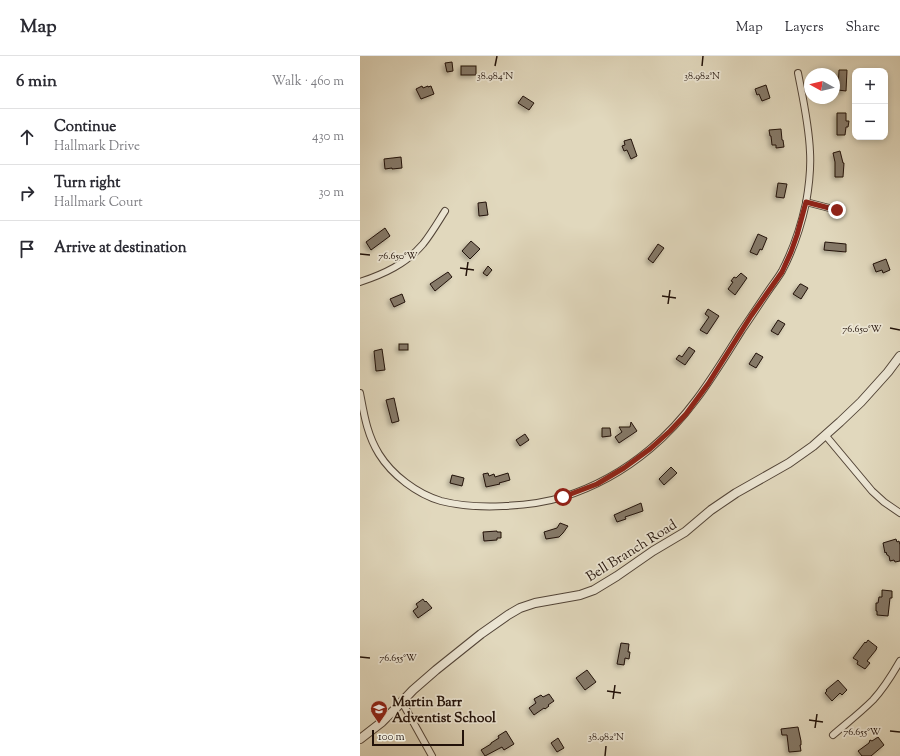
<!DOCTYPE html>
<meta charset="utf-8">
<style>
body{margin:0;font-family:"Sorts Mill Goudy",serif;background:#f2f2f3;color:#2b2b33}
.controls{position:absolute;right:12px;top:12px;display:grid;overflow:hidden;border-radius:8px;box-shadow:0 2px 6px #0003}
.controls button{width:36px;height:36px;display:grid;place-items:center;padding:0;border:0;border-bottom:1px solid #e1e1e2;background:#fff;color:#2b2b33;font:20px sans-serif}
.compass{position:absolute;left:444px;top:12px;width:36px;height:36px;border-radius:50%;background:#fff;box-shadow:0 2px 6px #0003;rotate:278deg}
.scale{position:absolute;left:12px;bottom:10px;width:92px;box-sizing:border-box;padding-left:4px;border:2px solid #22120a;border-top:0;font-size:11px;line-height:14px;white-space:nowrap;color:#22120a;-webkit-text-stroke:3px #ece6d4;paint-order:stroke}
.stop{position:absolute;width:12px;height:12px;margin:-9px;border:3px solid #8f2418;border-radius:50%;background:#fff}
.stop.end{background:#8f2418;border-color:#fff;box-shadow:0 1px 4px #0008}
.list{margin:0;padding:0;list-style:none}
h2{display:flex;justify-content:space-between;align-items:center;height:52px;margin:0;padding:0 16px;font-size:17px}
h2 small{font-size:13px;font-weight:400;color:#7c7c81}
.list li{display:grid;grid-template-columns:26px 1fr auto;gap:12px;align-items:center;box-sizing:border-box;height:56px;padding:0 16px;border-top:1px solid #e1e1e2}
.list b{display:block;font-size:15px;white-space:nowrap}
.list p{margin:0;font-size:13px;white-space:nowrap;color:#7c7c81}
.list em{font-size:13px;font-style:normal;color:#7c7c81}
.icon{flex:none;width:22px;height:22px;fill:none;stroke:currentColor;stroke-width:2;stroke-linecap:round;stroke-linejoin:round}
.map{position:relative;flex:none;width:540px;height:700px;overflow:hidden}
header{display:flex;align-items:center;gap:24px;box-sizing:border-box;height:56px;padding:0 20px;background:#fff;border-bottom:1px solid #e1e1e2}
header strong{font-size:19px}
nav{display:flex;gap:22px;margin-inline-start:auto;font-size:14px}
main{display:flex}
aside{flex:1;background:#fff}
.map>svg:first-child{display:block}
</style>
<header>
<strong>Map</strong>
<nav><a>Map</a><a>Layers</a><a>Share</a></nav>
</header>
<main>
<aside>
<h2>6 min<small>Walk · 460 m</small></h2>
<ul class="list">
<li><svg class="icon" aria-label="ahead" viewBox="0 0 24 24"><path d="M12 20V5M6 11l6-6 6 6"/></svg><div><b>Continue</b><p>Hallmark Drive</p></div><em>430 m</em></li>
<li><svg class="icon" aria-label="right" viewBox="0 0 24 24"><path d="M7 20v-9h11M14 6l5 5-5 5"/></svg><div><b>Turn right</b><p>Hallmark Court</p></div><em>30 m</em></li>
<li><svg class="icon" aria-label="arrive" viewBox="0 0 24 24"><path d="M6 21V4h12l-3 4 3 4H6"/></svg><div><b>Arrive at destination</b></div></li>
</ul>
</aside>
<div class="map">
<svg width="540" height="700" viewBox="0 0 540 700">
<defs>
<filter id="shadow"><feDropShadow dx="-2.5" dy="2.5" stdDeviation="2" flood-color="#0004"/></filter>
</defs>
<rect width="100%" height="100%" fill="#e1d8bd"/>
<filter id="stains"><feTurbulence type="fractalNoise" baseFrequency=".005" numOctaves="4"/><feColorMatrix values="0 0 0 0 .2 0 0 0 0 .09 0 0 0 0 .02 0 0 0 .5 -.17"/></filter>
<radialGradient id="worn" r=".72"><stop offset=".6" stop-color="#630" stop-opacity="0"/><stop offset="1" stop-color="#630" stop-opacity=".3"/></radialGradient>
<g fill="#857967" stroke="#22120a" filter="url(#shadow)">
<path d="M92 6 93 15 87 16 85 7Z"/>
<rect x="101" y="10" width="15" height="9"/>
<path d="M479 14H487L486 35 478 34Z"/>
<path d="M406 29 410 42 402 45 399 38 397 39 395 33Z"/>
<path d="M62 30 63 32 68 30V31L71 30 74 38 61 43 56 33Z"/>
<path d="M163 40 174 47 169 54 158 47Z"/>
<path d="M477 57H486V65H489L488 71H486L485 79H477Z"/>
<path d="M421 73 422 84H423L424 91 416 92V89H412L411 80H410L409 74Z"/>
<path d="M271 83 277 100 271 103 267 94 264 95 262 90 265 89 264 85Z"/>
<path d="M480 95 483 107H484L483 121H475V106L473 97Z"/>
<path d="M41 101 42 112 32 113V112L25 113 24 103Z"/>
<path d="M418 127 427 128 424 142 416 141Z"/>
<path d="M126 146 128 159 119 160 118 147Z"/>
<path d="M25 172 30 180 11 194 6 186Z"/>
<path d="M398 178 407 182 402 194 400 193 397 199 390 196Z"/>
<path d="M111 185 120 193 110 203 102 195Z"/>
<path d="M465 186 486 188V196L464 194Z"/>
<path d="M298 188 304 192 293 207 288 203Z"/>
<path d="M526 203 530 214 523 217 522 214 516 216 513 208Z"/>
<path d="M128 210 132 214 127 220 123 217Z"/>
<path d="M88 216 92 221 75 235 70 228Z"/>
<path d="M381 217 387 222 375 239 368 233 373 226 371 225 374 221 376 222Z"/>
<path d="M440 228H441L448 232 441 243 433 238Z"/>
<path d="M42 238 45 246 34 251 30 243Z"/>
<path d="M348 253 359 260 347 278 340 274 349 261 345 258Z"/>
<path d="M418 264 425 268 418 279 411 275Z"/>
<rect x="39" y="288" width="9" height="6"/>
<path d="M329 291 335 295 325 309 316 303 319 299 322 301Z"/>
<path d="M22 293 25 314 16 315 14 295Z"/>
<path d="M396 297 403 301 396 312 389 308Z"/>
<path d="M34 342 39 365 32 367 26 344Z"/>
<path d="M271 366 277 375 259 387 255 381 262 376 259 371H270Z"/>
<path d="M242 372H250L251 380 242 381Z"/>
<path d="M165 378 169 384 160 390 156 384Z"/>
<path d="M311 411 317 417 304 429 299 423Z"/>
<path d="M128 417 129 420 134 418 135 421 148 417 150 424 139 427 140 428 126 431 123 418Z"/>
<path d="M92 419 104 422 102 430 90 427Z"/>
<path d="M281 447 283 455 265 461 266 463 257 466 254 459Z"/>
<path d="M200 467 208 470 203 477 199 481 186 483 184 476 197 472Z"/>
<path d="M137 475V476H141V482H137V484L124 485 123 476Z"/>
<path d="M536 483 537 486 539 485 540 489V505L535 506 534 504 530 505 529 500 527 499 526 496 525 497 523 487Z"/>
<path d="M522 534 532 535V542H530L528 560 517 559V555H516V547H518L519 541H522Z"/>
<path d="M63 543 65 546 66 545 72 552 58 562 53 555 58 551 56 548Z"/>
<path d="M508 584 517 591 516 594 507 605 510 607 505 613 497 608 498 605 493 602 505 586 506 587Z"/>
<path d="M261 587 269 588 268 596H270L269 603 265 602 264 609 257 608Z"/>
<path d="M227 614 236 626 225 634 216 622Z"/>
<path d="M478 624 487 634 482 639 480 637 472 645 465 637 467 635 466 634Z"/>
<path d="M189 638 194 645 188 649 189 650 185 653 184 652 174 659 169 652 176 647 174 643 181 639 183 641Z"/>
<path d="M438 671 441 685V689H440L441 695 429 696 427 679H422L421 673Z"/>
<path d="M146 675 154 688 144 694 142 691 125 700 121 694 131 688V687L139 682 138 680Z"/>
<path d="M518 681 524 689 511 700H502L498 695 509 687 510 684 512 685Z"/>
<path d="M198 682 204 692 197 696 191 687Z"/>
</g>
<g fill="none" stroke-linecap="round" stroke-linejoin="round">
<g stroke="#524437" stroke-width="8">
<g id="minor">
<path d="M446 146 477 154"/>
<path d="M0 226C24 218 46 208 63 188 71 178 78 166 85 155"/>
<path d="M0 337C4 358 7 379 19 398 32 419 57 438 81 445 115 454 170 451 203 441 235 431 265 414 290 393 330 360 355 317 382 274 391 261 400 247 409 234 413 228 418 222 422 215 433 194 441 170 446 147 449 130 451 113 450 96 449 69 443 43 438 17"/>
<path d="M466 380 512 435 524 446 540 457"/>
<path d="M42 646 72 700"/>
<path d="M473 679C487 667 501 656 513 644 524 632 532 619 540 605"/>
</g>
</g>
<g stroke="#524437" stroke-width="10">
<path id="tertiary" d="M0 683 22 666 35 653 53 634 76 614 121 578 148 559 160 552 175 547 220 539 234 534 257 520 293 495 325 476 351 454 376 437 429 407 453 390 480 366 501 346 528 316 540 300"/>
</g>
<use href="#minor" stroke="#ece6d4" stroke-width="6"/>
<use href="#tertiary" stroke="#ece6d4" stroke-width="8"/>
</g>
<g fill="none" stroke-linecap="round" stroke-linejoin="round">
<path stroke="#8f2418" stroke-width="5" d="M203 441 237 428 264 412 290 393 310 375 326 358 348 328 391 260 422 216 431 196 437 179 446 146 477 154"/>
</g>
<path fill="none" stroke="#22120a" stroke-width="1.5" d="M135 10 137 0M342 10 343 0M0 198 10 199M100 212 114 214M106 220 108 206M302 240 316 242M308 248 310 234M530 272 540 274M0 601 10 602M247 635 261 637M253 643 255 629M449 664 463 666M455 672 457 658M530 675 540 676M245 700 246 690"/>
<defs>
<g id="school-pin" transform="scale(0.9)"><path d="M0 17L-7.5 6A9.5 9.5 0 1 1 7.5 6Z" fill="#8f2418" stroke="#ece6d4"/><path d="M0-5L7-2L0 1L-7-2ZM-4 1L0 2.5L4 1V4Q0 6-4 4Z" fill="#fff"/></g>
</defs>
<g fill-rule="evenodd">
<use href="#school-pin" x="19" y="653"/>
</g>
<g text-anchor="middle" stroke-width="3.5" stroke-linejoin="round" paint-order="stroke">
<g font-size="14" fill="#22120a" stroke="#ece6d4">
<text transform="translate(271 494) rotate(-32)" y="5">Bell Branch Road</text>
</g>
<g font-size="14" font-weight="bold" fill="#22120a" stroke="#ece6d4" text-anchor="start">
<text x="32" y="650">Martin Barr<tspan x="32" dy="16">Adventist School</tspan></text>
</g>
</g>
<g font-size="10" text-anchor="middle" fill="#22120a" stroke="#ece6d4" stroke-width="3.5" stroke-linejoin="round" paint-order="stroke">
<text x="135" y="23">38.984°N</text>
<text x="342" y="23">38.982°N</text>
<text x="38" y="203">76.650°W</text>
<text x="502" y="276">76.650°W</text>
<text x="38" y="605">76.655°W</text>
<text x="502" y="679">76.655°W</text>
<text x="246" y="684">38.982°N</text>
</g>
<rect width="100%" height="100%" filter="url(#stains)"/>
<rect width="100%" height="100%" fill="url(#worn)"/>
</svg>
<div class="controls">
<button>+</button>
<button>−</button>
</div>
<svg class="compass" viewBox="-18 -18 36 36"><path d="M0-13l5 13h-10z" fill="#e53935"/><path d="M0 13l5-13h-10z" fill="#7c7c81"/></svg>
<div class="scale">100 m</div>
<div class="stop" style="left:203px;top:441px"></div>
<div class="stop end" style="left:477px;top:154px"></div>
</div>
</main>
